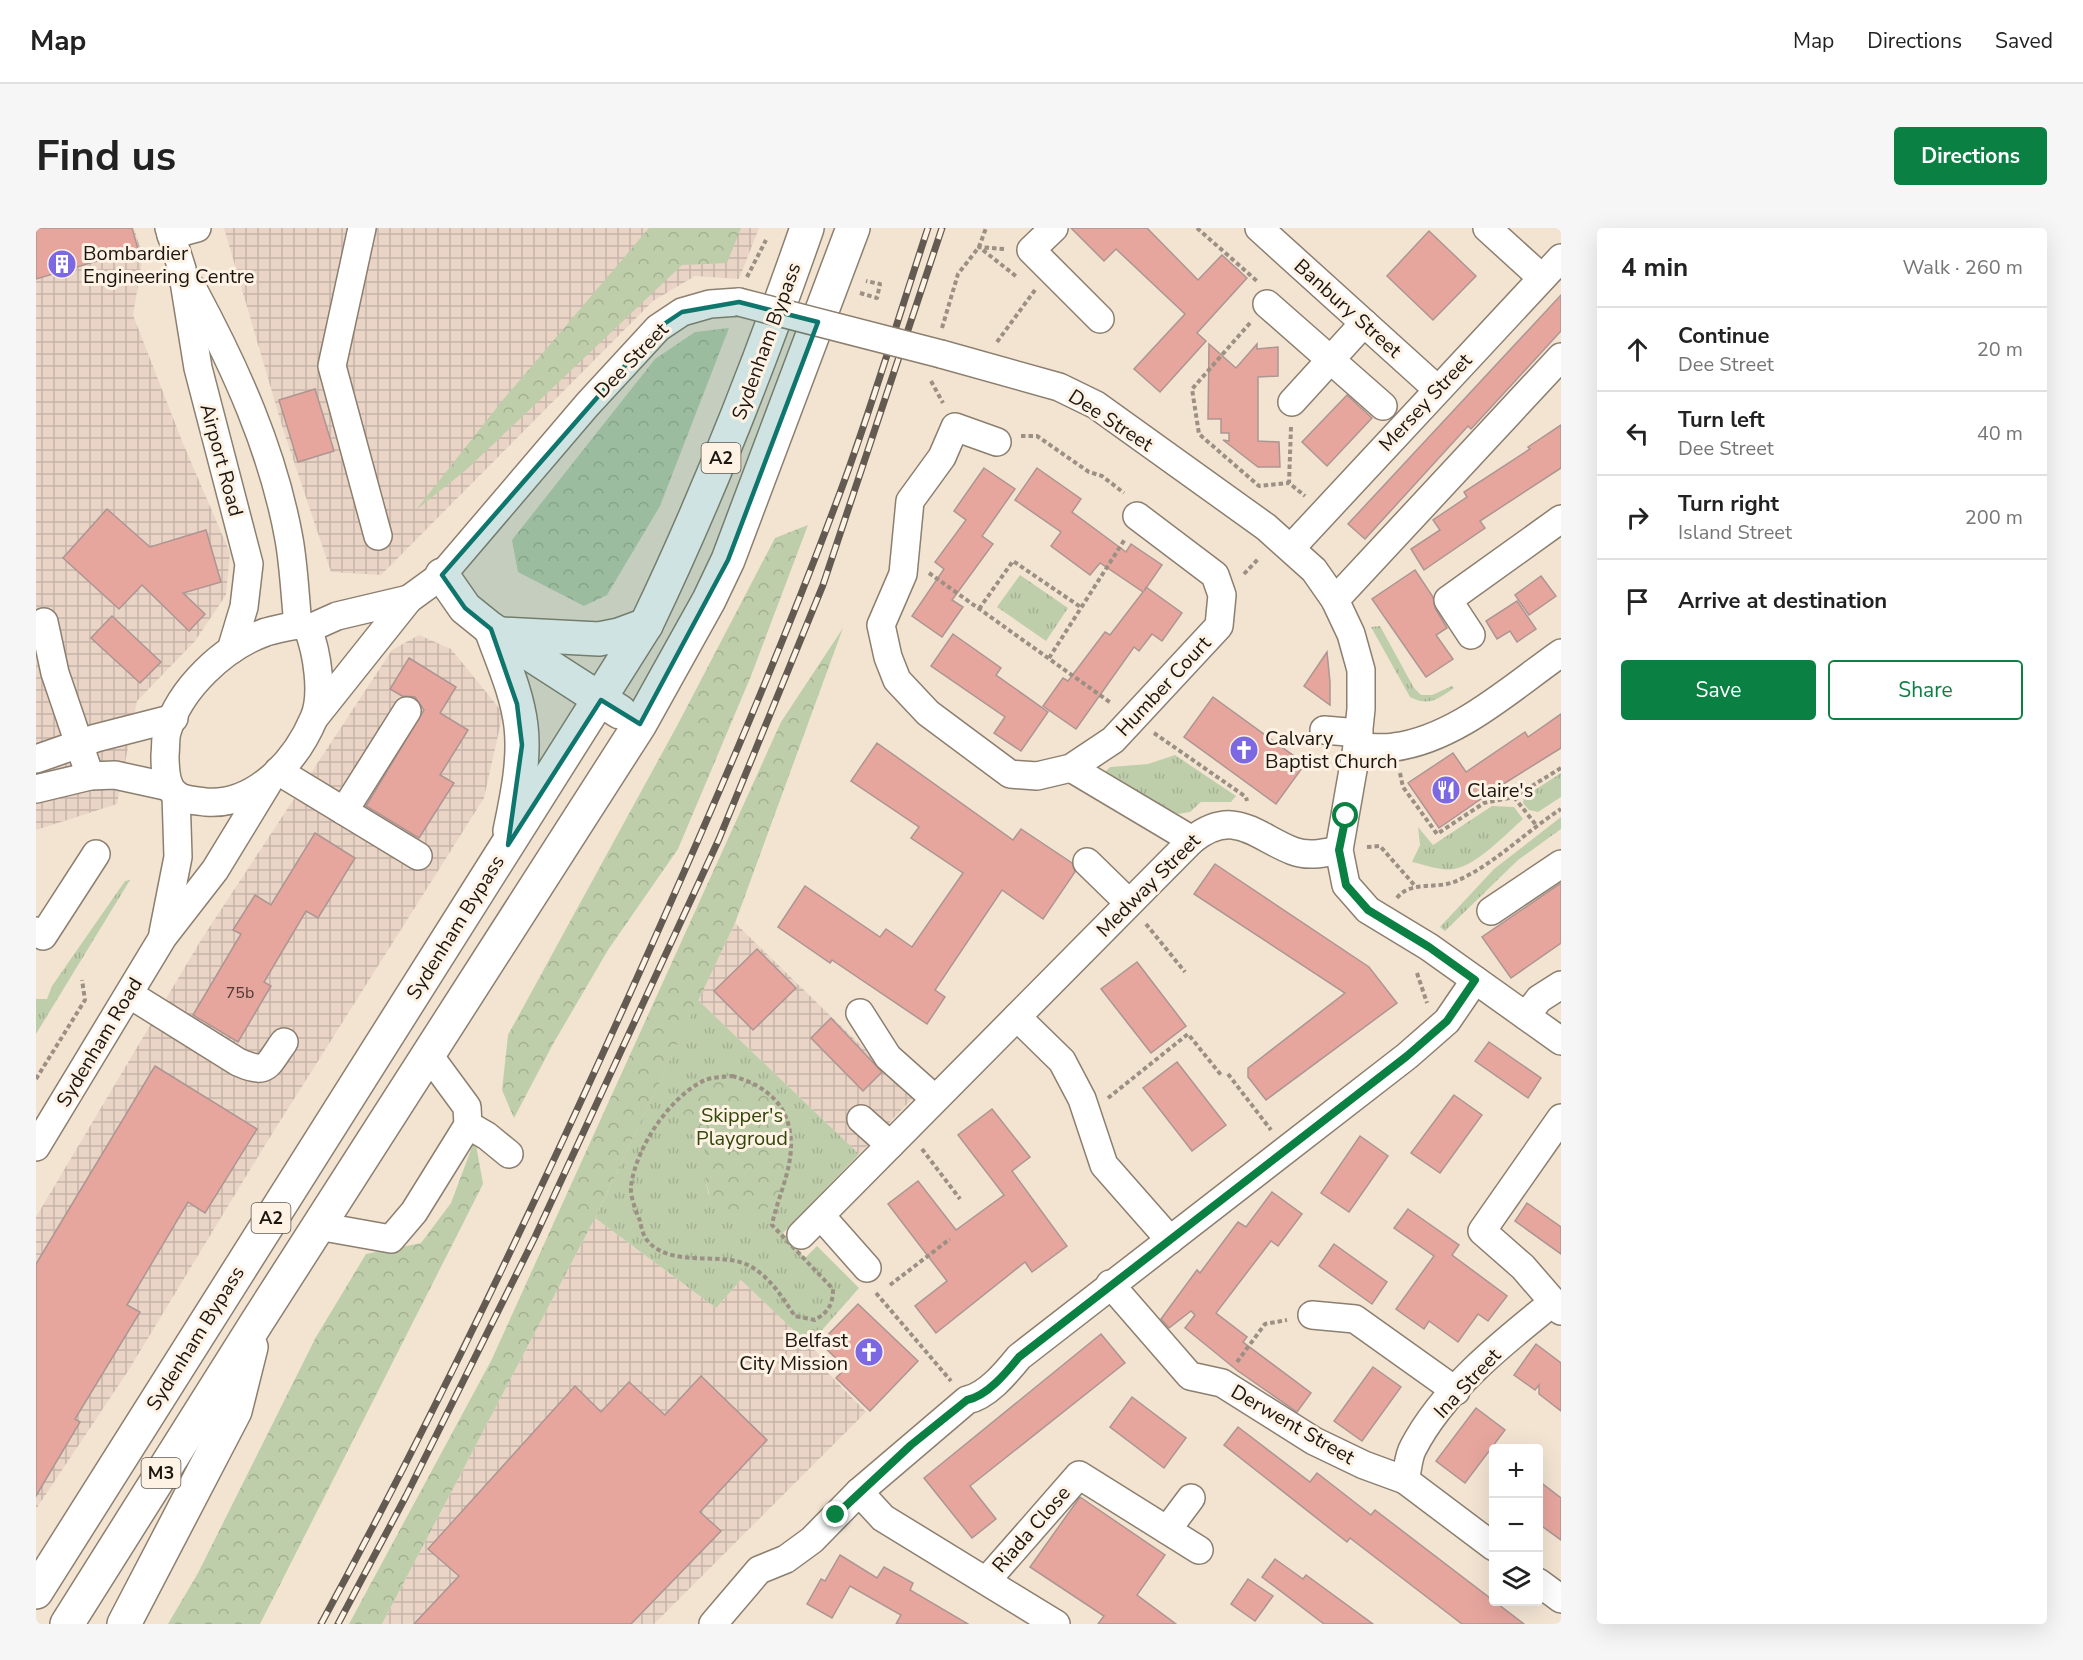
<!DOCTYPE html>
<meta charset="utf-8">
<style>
body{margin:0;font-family:"Nunito Sans",sans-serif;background:#f6f6f6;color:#222}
.controls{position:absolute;right:18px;bottom:18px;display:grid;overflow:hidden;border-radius:6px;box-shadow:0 6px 24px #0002}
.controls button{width:54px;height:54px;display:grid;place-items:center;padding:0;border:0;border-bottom:2px solid #e0e0e0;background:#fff;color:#222;font:30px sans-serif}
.stop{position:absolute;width:18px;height:18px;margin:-14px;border:4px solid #0b8043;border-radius:50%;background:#fff}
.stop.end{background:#0b8043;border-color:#fff;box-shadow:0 2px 6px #0008}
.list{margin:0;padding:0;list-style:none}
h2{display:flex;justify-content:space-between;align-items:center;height:78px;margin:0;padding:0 24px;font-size:26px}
h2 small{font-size:20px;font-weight:400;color:#767676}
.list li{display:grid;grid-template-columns:39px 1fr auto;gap:18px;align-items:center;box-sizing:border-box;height:84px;padding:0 24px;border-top:2px solid #e0e0e0}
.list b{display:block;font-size:22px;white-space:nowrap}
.list p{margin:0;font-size:20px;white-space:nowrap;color:#767676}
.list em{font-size:20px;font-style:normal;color:#767676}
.actions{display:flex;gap:12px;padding:18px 24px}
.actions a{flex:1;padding:14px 0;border:2px solid #0b8043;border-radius:6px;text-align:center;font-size:21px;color:#0b8043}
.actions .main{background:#0b8043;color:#fff}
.icon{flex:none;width:33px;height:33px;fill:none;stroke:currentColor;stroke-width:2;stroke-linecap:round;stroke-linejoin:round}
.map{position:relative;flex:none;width:1525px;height:1396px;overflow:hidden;border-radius:6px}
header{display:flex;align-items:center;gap:36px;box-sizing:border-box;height:84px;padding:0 30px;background:#fff;border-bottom:2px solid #e0e0e0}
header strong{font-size:28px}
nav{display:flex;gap:33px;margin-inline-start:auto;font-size:21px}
.intro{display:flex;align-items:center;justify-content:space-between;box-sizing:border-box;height:144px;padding:0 36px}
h1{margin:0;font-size:42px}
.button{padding:15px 27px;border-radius:6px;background:#0b8043;color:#fff;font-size:21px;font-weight:700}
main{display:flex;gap:36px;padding:0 36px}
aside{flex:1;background:#fff;border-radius:6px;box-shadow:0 6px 24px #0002}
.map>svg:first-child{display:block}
</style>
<header>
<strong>Map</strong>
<nav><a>Map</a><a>Directions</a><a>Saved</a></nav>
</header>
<div class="intro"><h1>Find us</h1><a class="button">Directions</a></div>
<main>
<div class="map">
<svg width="1525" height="1396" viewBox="0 0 1525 1396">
<defs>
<pattern id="industrial-grid" width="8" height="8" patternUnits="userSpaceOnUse" patternTransform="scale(1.5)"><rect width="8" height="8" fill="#e9d4c6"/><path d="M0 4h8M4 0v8" fill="none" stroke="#c7b5a9"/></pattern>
<pattern id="grass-tufts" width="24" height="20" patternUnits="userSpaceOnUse" patternTransform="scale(1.5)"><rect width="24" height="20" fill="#beceaa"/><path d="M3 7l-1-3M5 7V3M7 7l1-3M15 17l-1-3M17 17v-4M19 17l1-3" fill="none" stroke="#a3b091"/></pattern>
<pattern id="forest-crowns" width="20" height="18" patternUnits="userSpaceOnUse" patternTransform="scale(1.5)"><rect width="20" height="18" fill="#beceaa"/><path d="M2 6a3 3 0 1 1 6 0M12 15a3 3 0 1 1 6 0" fill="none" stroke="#a3b091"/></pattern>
</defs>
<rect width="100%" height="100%" fill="#f3e4d2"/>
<g fill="url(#industrial-grid)">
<path d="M0 0H98L107 28 97 87 146 213 194 325 190 367 159 413 101 473 81 576 0 602Z"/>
<path d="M188 0H723L703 51 659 48 617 73 345 347 295 344 246 198Z"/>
<path d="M383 407 415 421 467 485 448 570 229 917 92 1143 0 1281V989L165 712 356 422Z"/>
<path d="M699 695 878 869 823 926 662 772Z"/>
<path d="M559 990 680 1080 705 1052 794 1137 790 1143 830 1184 618 1396H346Z"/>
</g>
<g fill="url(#grass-tufts)" fill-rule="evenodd">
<path d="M984 347 1032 380 1010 413 961 379Z"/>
<path d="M1344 398 1378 460 1385 467H1396L1416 458 1418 460C1402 471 1393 479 1374 469L1335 399Z"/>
<path d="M1139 527 1200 568 1195 574H1165L1154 584 1142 586 1067 546 1074 539 1112 536Z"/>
<path d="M1525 545V569L1502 584 1493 582 1487 575 1488 569Z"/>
<path d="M1456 578 1478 579 1487 591C1470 606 1440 638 1418 641 1404 643 1390 637 1376 634L1384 617 1382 599 1397 617Z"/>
<path d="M1525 589V601L1482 632 1409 703 1404 699 1458 641Z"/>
<path d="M94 652 0 806V771H11L16 758 89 653Z"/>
<path d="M662 772 823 926 747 1005 769 1030 781 1018 823 1060 773 1117 705 1052 680 1080 559 990ZM696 848 673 967 669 951 674 938 670 919 663 910 652 863 670 852Z"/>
</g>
<g fill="url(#forest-crowns)">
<path d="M613 0H705L691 35 646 37 430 242 380 282 466 173Z"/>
<path d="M693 100 624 278 571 367 548 378 482 344 476 312 619 131 659 104Z"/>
<path d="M772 297 715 448 642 621 572 722 517 816 478 890 466 862 472 807 642 496 739 310Z"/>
<path d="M807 400 699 695 559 990 346 1396H313L455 1133 745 494Z"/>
<path d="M696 848C710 852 728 856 737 867 762 897 759 956 729 982 716 992 693 991 682 980 674 973 672 960 669 951 677 929 670 914 650 903L646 887 652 863 670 852Z"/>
<path d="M439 911 447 956 224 1396H132L162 1345 280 1109 330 1026 385 1015 415 975Z"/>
</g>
<g fill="#e6a69e" stroke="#ad9592" stroke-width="1.5">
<path d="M0 0H96L102 21 0 51Z"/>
<path d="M1035 0H1111L1162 52 1186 27 1211 50 1161 105 1170 113 1124 164 1098 141 1149 86 1080 21 1068 33Z"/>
<path d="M1393 3 1440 48 1397 92 1351 48Z"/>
<path d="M1525 67V103L1435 201 1432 198 1329 311 1312 296Z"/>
<path d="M1173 116 1200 140 1221 116V121L1242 119V148L1222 149V213L1243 214 1244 239H1222L1187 212 1193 213V205H1185V191H1172Z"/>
<path d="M279 161 298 223 262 234 243 172Z"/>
<path d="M1311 167 1336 190 1291 238 1266 214Z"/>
<path d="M1525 197V240L1444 293 1449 300 1388 342 1375 321 1404 302 1397 292 1431 269 1428 264 1494 221 1492 219Z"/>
<path d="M948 240 979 261 946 308 957 316 916 372 927 379 906 409 876 388 908 341 899 334 930 292 918 283Z"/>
<path d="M1001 240 1045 271 1036 284 1090 324 1095 316 1126 337 1108 363 1110 359 1146 385 1126 413 1116 406 1103 423 1098 419 1040 501 1007 478 1027 450 1032 453 1069 404 1074 407 1107 364 1064 335 1054 347 1015 318 1025 304 979 272Z"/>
<path d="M71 281 114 319 170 302 185 354 147 365 169 386 153 403 106 357 83 381 27 330Z"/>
<path d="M1379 342 1397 369 1399 380 1411 400 1400 407 1417 431 1390 449 1336 371Z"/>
<path d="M1505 348 1520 368 1493 387 1479 367Z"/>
<path d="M1481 373 1500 401 1481 414 1474 403 1461 411 1450 393Z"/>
<path d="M76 388 125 434 104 455 55 410Z"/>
<path d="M917 406 965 440 960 447 1012 484 985 523 958 505 969 489 895 438Z"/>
<path d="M1291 424 1294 454V477L1268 458Z"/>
<path d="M373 430 420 459 404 485 432 502 404 547 418 555 383 610 330 578 388 482 379 469 366 468 354 461Z"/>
<path d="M1177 469 1269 536 1240 576 1148 509Z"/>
<path d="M1525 486V520L1461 560 1403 600 1372 555 1417 525 1430 544 1489 504 1492 509Z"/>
<path d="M841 515 977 612 985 601 1036 635 1039 644 1007 691 966 662 899 762 909 769 891 796 796 732 794 735 742 699 769 658 844 709 850 701 876 719 927 645 875 610 883 599 815 553Z"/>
<path d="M279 605 319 630 282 690 270 683 228 754 235 758 202 814 157 787 205 706 197 702 219 667 235 677Z"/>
<path d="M1179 636 1333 739 1361 775 1230 872 1212 849V840L1309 765 1158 666Z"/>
<path d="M1525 655V715L1475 750 1446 709Z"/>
<path d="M721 721 760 760 717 802 678 763Z"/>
<path d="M1101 734 1150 798 1115 825 1065 761Z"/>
<path d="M795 790 846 844 827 863 775 810Z"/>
<path d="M1453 814 1505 850 1492 870 1439 833Z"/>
<path d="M1141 834 1190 897 1156 923 1107 860Z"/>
<path d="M119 838 221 901 169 985 152 974 91 1077 104 1084 39 1191 44 1194 0 1268V1036Z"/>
<path d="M1418 867 1446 887 1404 945 1375 925Z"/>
<path d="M956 881 994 929 976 943 1031 1018 996 1044 989 1034 900 1105 879 1078 911 1053 852 976 882 953 920 1002 968 967 922 907Z"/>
<path d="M1324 908 1352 928 1313 984 1285 965Z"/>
<path d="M1236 964 1266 986 1242 1018 1235 1013 1180 1085 1211 1109 1207 1114 1275 1165 1261 1184 1202 1143 1149 1100 1159 1087 1155 1083 1133 1100 1125 1091 1161 1042 1164 1045 1202 994 1210 999Z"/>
<path d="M1491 975 1525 999V1026L1479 993Z"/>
<path d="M1372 981 1423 1017 1416 1027 1471 1068 1452 1093 1442 1086 1422 1114 1393 1093 1388 1101 1360 1081 1398 1028 1358 1000Z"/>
<path d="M1298 1016 1351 1054 1336 1076 1283 1038Z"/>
<path d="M822 1076 882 1133 834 1183 800 1150 810 1140 784 1115Z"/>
<path d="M1065 1106 1089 1135 934 1258 960 1291 936 1310 888 1250Z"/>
<path d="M1500 1116 1525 1135V1183L1503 1166V1157L1499 1162 1478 1147Z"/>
<path d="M1337 1139 1365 1159 1326 1213 1298 1193Z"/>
<path d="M665 1148 731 1212 664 1284 685 1303 595 1396H378L423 1348 392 1321 539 1158 565 1184 593 1154 629 1187Z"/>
<path d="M1096 1169 1150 1210 1128 1240 1074 1199Z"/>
<path d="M1440 1180 1469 1202 1429 1255 1400 1233Z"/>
<path d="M1202 1199 1274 1254 1281 1245 1335 1287 1339 1282 1488 1396H1426L1314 1310 1311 1314 1188 1217Z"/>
<path d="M1503 1253 1525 1270V1312L1503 1296Z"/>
<path d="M1044 1269 1129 1327 1101 1367 1140 1396H1062L1068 1388 994 1339Z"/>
<path d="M804 1327 841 1350 848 1339 877 1355 874 1362 932 1396H860L865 1387 814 1358 796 1390 771 1376 785 1351 789 1353Z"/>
<path d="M1239 1331 1267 1351 1270 1347 1337 1396H1288L1226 1349Z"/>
<path d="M1212 1351 1237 1368 1219 1393 1195 1376Z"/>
</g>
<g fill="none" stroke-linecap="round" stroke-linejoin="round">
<g stroke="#8c7f6f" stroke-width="30">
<g id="minor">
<path d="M133 0 146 41 162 140 213 336 208 379 195 422"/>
<path d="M326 0 296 138 342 308"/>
<path d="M1018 0 995 22 1064 91"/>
<path d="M1223 0 1401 161"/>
<path d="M1451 0 1506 50"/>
<path d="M135 7 161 0"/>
<path d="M157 61C199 139 237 222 253 311 258 339 259 369 262 397"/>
<path d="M1231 76 1347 178"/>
<path d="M905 126 1023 159 1060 177 1230 299 1278 342 1299 372 1315 406 1325 442V481L1321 519 1303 622 1310 657 1332 682 1393 719 1525 813"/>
<path d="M1256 174 1328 95"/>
<path d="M961 214 919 199 906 229 874 273 867 346 845 397 852 429 861 452 892 485 974 546 1001 548 1035 540 1077 512 1183 398 1186 367 1179 347 1101 288"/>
<path d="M1255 320 1525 30"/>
<path d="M1299 372 1525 129"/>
<path d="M8 394 19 445 54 548"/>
<path d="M262 397 272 401C281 424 288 467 278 490 260 533 219 578 170 574 161 573 146 572 139 566 129 557 129 539 129 527 130 520 129 511 131 504 144 460 188 419 230 404 240 401 251 399 262 397Z"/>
<path d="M272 401 301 388 373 371"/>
<path d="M1435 407 1412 372 1525 291"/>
<path d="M279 489 373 371 406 347 551 177 622 100 646 84 674 76 703 74"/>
<path d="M1288 502 1323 505"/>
<path d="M1321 519C1333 519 1346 521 1358 519 1420 511 1475 460 1525 425"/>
<path d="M0 531 60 510 138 490"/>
<path d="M1035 540 1156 612"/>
<path d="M242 543 382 628"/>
<path d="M0 561 54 548 79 547 134 559"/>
<path d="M308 583 371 483"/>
<path d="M1051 634 1093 675"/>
<path d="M1455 683 1525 636"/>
<path d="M0 703 7 708 60 626"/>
<path d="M127 705 142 629 140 566"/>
<path d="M93 766 202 834C232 847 230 839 248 814"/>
<path d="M824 785 852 829 899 871"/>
<path d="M1490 788 1503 771 1525 757"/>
<path d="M981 789 1026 833 1046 871 1068 937 1134 1012"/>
<path d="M1525 890 1446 1003 1487 1039 1525 1083"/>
<path d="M825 891 854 917"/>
<path d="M432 897 451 908 473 926"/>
<path d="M0 919 127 709 179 642 232 555"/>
<path d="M785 988 831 1040"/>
<path d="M282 998 355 1011 378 984 432 897 431 879 392 826"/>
<path d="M765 1007 1156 612C1198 579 1219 608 1257 623 1272 629 1288 625 1303 622"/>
<path d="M1074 1056 1154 1148 1186 1155 1278 1213 1328 1237 1369 1252 1458 1319"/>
<path d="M1276 1087 1319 1091 1420 1163"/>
<path d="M1369 1252C1372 1242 1372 1229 1377 1220 1407 1162 1466 1115 1516 1075"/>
<path d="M823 1264 847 1290 1020 1396"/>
<path d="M1131 1302 1155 1270"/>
<path d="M951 1352 1043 1247 1163 1322"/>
<path d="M1502 1354 1525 1371"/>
<path d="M677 1396 723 1342 750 1331 776 1312 823 1264 931 1172C951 1168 970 1145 983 1129L1371 828 1411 793 1439 752"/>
</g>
</g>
<g stroke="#8c7f6f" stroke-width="36">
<g id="highway">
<path d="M406 347 429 380 455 401 584 484"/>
<path d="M455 401C466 432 481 464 485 498 489 532 481 569 474 603"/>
<path d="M466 406 563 411 583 407 610 397"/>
<path d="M0 1364 610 397C672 268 724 135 771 0"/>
<path d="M31 1396 221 1094 604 496 673 372 692 332 817 0"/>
<path d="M88 1396 199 1183 215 1119"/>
</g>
</g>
<g stroke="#9b9083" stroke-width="4" stroke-dasharray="4.5 3" stroke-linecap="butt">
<path d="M1161 0 1221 53"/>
<path d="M968 21 943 19 981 49"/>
<path d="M711 49 730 12"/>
<path d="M824 65 841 70 844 56 830 53"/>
<path d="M1214 95 1156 161 1163 206 1223 258 1253 255"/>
<path d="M906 100 922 46 943 19 950 0"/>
<path d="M961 114 999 62"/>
<path d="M895 153 907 175"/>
<path d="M1255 199 1253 255 1269 268"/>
<path d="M985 208H1001L1053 244 1066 248 1088 265"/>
<path d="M893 345 1075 475"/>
<path d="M1208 346 1223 330"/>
<path d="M943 381 977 333 1046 380"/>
<path d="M1013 430 1089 311"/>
<path d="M1118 505 1210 569 1211 573"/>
<path d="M1364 545 1367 559 1401 606 1448 575 1478 569 1525 540"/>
<path d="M1478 569 1500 597"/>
<path d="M1331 619 1344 618 1380 659"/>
<path d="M1361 670C1373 653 1400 661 1418 654 1457 638 1489 604 1525 581"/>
<path d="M1110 696 1149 744"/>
<path d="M1381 745 1391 775"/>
<path d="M1192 846 1235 902"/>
<path d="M696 848C730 857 754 877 755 915 756 942 741 971 736 997L797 1061C797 1077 792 1084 779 1092L759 1088C745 1068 736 1051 714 1038 684 1022 634 1042 610 1011 607 1007 605 998 604 993 600 983 594 969 595 958 600 920 633 869 669 852 676 849 688 849 696 848Z"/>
<path d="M0 851 49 772 46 752"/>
<path d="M1072 870 1152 806 1185 847"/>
<path d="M886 921 924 971"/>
<path d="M854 1057 914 1011"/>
<path d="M840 1065 915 1153"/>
<path d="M1201 1134 1229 1096 1251 1092"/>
</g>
<use href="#minor" stroke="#fff" stroke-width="27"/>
<use href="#highway" stroke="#fff" stroke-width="33"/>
<g stroke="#635b51" stroke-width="7">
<g id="rail">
<path d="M285 1396C396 1192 496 983 592 770 667 603 741 434 805 262 837 176 863 87 892 0"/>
<path d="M302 1396 370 1268 499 1009 683 611 787 357 906 0"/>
</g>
</g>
<use href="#rail" stroke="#fef2e4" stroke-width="4.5" stroke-dasharray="14" stroke-linecap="butt"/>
<g stroke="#8c7f6f" stroke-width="30" stroke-linecap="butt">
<path id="minor-bridge" d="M703 74 905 126"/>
</g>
<use href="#minor-bridge" stroke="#fff" stroke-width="27"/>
</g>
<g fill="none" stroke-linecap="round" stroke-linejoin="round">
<path stroke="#0b8043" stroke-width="8" d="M800 1287 875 1217 931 1172C951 1168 970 1145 983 1129L1371 828 1411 793 1439 752 1393 719 1332 682 1310 657 1303 622 1310 588"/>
</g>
<path fill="#0f766e" fill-opacity="0.2" stroke="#0f766e" stroke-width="4.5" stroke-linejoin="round" d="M703 74 782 94 692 332 604 496 565 472 472 617 486 517 481 476 455 401 429 380 406 347 622 100 646 84Z"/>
<defs>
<g id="building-disc" transform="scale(1.5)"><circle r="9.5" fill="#7c68e3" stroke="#fef2e4"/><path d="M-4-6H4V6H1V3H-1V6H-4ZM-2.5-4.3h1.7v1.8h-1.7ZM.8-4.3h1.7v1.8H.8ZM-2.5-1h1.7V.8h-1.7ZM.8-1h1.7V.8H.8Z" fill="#fff"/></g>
<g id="church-disc" transform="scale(1.5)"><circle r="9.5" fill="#7c68e3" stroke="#fef2e4"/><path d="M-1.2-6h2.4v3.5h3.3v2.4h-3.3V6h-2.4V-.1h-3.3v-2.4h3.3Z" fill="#fff"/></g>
<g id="restaurant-disc" transform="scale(1.5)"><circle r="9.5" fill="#7c68e3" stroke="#fef2e4"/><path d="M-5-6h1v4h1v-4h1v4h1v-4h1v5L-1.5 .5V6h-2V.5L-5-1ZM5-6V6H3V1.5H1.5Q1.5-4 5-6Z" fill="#fff"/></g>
</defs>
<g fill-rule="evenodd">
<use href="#building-disc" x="26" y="36"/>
<use href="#church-disc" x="1208" y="522"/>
<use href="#restaurant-disc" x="1410" y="562"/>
<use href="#church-disc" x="833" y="1124"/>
</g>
<g text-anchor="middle" stroke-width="6" stroke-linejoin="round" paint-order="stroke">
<g font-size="16" fill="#4e3a34">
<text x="204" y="770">75b</text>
</g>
<g fill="#fef2e4" stroke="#5f5850" stroke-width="1.5">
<rect x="665.5" y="215" width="39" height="30" rx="4.5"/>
<rect x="215.5" y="975" width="39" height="30" rx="4.5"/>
<rect x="105.5" y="1230" width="39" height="30" rx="4.5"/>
</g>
<g font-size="18" font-weight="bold" fill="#1b1610">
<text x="685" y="236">A2</text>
<text x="235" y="996">A2</text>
<text x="125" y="1251">M3</text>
</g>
<g font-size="20" fill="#1b1610" stroke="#fef2e4" text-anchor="start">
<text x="47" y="32">Bombardier<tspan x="47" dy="23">Engineering Centre</tspan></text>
<text x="1229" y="517">Calvary<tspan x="1229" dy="23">Baptist Church</tspan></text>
<text x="1431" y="569">Claire's</text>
<text x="812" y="1119" text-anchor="end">Belfast<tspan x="812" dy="23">City Mission</tspan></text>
</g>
<g font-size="20" fill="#1b1610" stroke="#fef2e4">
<text transform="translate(1312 80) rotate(42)" y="7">Banbury Street</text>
<text transform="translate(730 113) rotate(-70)" y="7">Sydenham Bypass</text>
<text transform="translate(595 132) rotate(-46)" y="7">Dee Street</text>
<text transform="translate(1389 174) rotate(-47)" y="7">Mersey Street</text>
<text transform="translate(1075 192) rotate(33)" y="7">Dee Street</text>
<text transform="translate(186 232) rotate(75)" y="7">Airport Road</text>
<text transform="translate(1127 458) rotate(-47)" y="7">Humber Court</text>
<text transform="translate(1112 657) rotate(-45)" y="7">Medway Street</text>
<text transform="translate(419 699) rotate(-58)" y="7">Sydenham Bypass</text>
<text transform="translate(63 814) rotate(-59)" y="7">Sydenham Road</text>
<text transform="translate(159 1110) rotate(-58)" y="7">Sydenham Bypass</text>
<text transform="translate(1431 1155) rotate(-47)" y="7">Ina Street</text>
<text transform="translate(1257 1196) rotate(30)" y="7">Derwent Street</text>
<text transform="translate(995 1301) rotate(-49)" y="7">Riada Close</text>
</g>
<g font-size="20" fill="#32460a" stroke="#fef2e4">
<text x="706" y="894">Skipper's<tspan x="706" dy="23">Playgroud</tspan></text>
</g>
</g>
</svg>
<div class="controls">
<button>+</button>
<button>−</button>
<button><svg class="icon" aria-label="layers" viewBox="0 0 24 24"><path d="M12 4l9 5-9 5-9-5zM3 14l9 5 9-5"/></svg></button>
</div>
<div class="stop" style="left:1310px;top:588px"></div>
<div class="stop end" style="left:800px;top:1287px"></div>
</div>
<aside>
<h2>4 min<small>Walk · 260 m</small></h2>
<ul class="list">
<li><svg class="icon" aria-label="ahead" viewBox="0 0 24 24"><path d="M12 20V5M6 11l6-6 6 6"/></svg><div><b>Continue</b><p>Dee Street</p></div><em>20 m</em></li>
<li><svg class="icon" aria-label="left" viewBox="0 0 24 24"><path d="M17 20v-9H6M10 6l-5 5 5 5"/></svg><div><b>Turn left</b><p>Dee Street</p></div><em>40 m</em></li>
<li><svg class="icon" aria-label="right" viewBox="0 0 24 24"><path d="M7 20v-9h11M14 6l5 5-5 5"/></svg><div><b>Turn right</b><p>Island Street</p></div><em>200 m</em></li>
<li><svg class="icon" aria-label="arrive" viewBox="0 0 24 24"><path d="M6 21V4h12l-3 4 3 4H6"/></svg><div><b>Arrive at destination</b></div></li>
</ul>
<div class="actions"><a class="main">Save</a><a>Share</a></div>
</aside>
</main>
